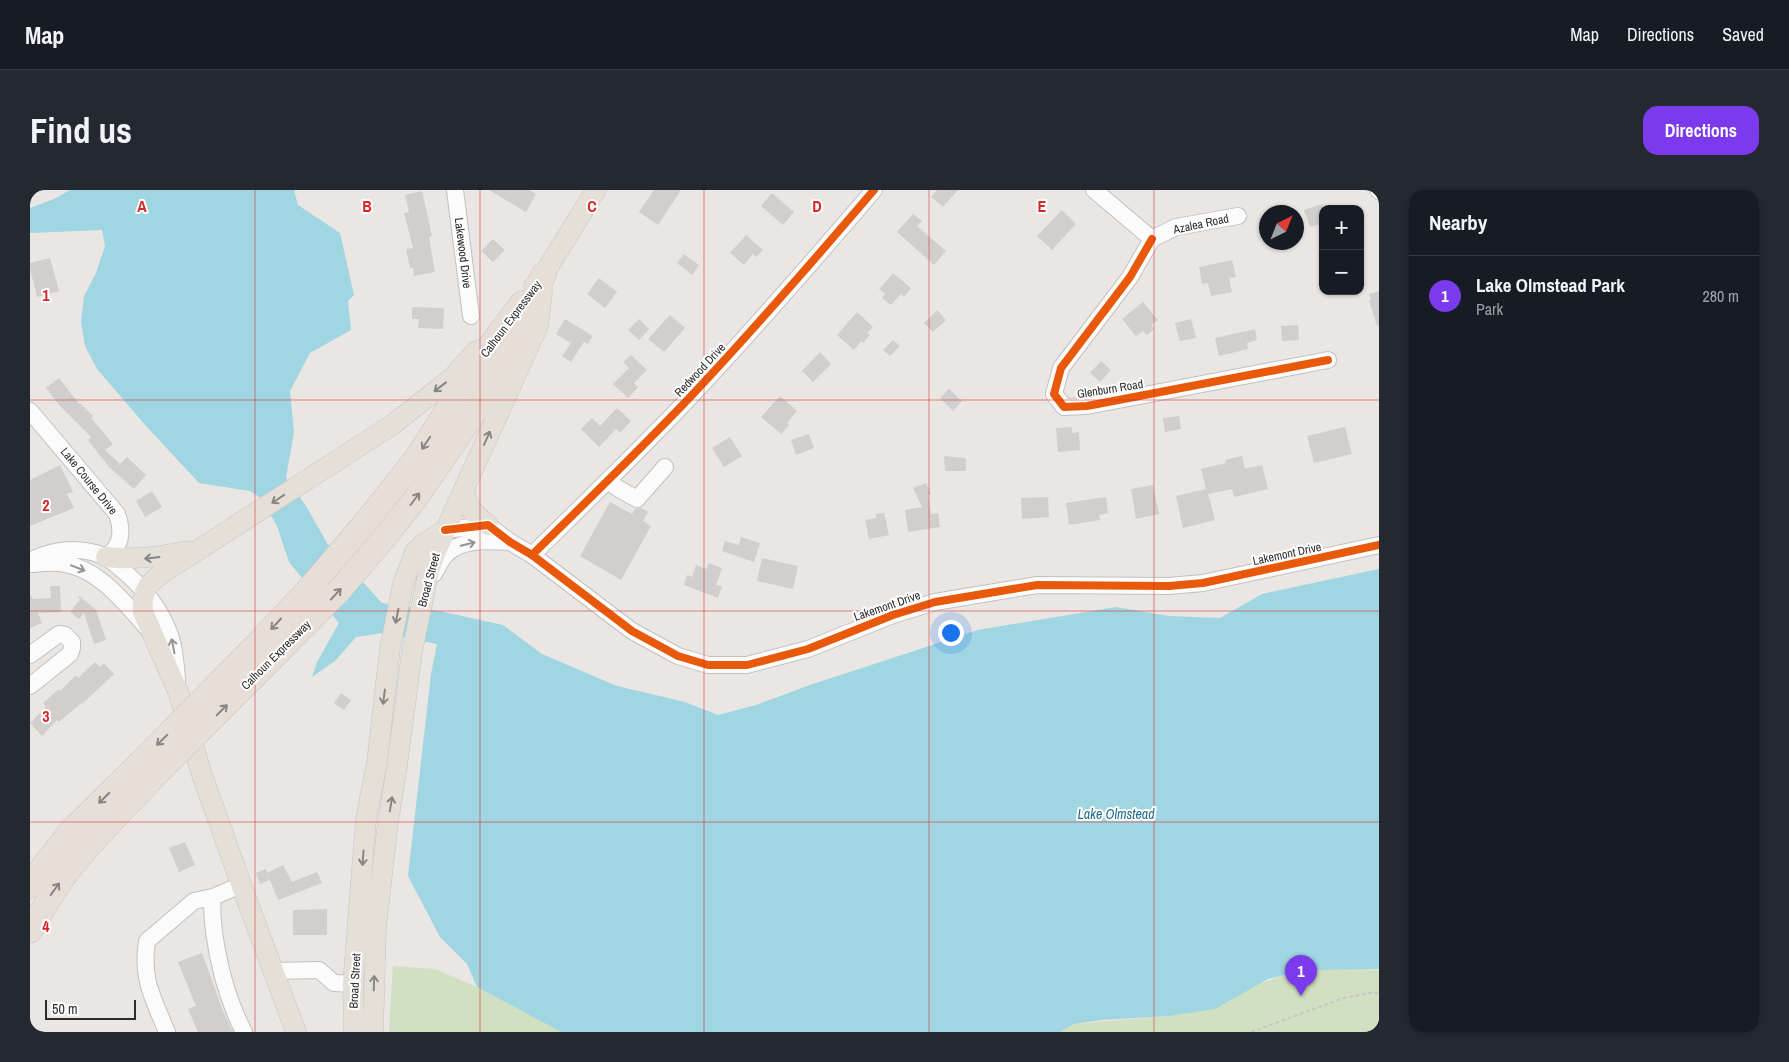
<!DOCTYPE html>
<meta charset="utf-8">
<style>
body{margin:0;font-family:"Archivo Narrow",sans-serif;background:#242831;color:#f1f3f6}
.controls{position:absolute;right:15px;top:15px;display:grid;overflow:hidden;border-radius:10px;box-shadow:0 1px 4px #0004}
.controls button{width:45px;height:45px;display:grid;place-items:center;padding:0;border:0;border-bottom:1px solid #363941;background:#171b24;color:#f1f3f6;font:25px sans-serif}
.compass{position:absolute;left:1229px;top:15px;width:45px;height:45px;border-radius:50%;background:#171b24;box-shadow:0 1px 4px #0004;rotate:43deg}
.scale{position:absolute;left:15px;bottom:12px;width:91px;box-sizing:border-box;padding-left:5px;border:2px solid #2c2c2c;border-top:0;font-size:14px;line-height:18px;white-space:nowrap;color:#2c2c2c;-webkit-text-stroke:4px #fff;paint-order:stroke}
.you{position:absolute;left:920px;top:442px;width:18px;height:18px;margin:-12px;border:4px solid #fff;border-radius:50%;background:#1a73e8;box-shadow:0 0 0 8px #1a73e833}
.badge{display:grid;place-items:center;width:32px;height:32px;border-radius:50%;background:#7c3aed;color:#fff;font-size:16px;font-weight:700}
.pin{position:absolute;translate:-50% -41px;filter:drop-shadow(0 1px 2px #0008)}
.pin::after{content:'';position:absolute;top:26px;width:18px;height:15px;background:inherit;clip-path:polygon(0 0,100% 0,50% 100%)}
.list{margin:0;padding:0;list-style:none}
h2{display:flex;justify-content:space-between;align-items:center;height:65px;margin:0;padding:0 20px;font-size:21px}
h2 small{font-size:16px;font-weight:400;color:#9ea1a6}
.list li{display:grid;grid-template-columns:32px 1fr auto;gap:15px;align-items:center;box-sizing:border-box;height:80px;padding:0 20px;border-top:1px solid #363941}
.list b{display:block;font-size:19px;white-space:nowrap}
.list p{margin:0;font-size:16px;white-space:nowrap;color:#9ea1a6}
.list em{font-size:16px;font-style:normal;color:#9ea1a6}
.map{position:relative;flex:none;width:1349px;height:842px;overflow:hidden;border-radius:15px}
header{display:flex;align-items:center;gap:30px;box-sizing:border-box;height:70px;padding:0 25px;background:#171b24;border-bottom:1px solid #363941}
header strong{font-size:24px}
nav{display:flex;gap:28px;margin-inline-start:auto;font-size:18px}
.intro{display:flex;align-items:center;justify-content:space-between;box-sizing:border-box;height:120px;padding:0 30px}
h1{margin:0;font-size:35px}
.button{padding:12px 22px;border-radius:15px;background:#7c3aed;color:#fff;font-size:18px;font-weight:700}
main{display:flex;gap:30px;padding:0 30px}
aside{flex:1;background:#171b24;border-radius:15px;box-shadow:0 1px 4px #0004}
.map>svg:first-child{display:block}
</style>
<header>
<strong>Map</strong>
<nav><a>Map</a><a>Directions</a><a>Saved</a></nav>
</header>
<div class="intro"><h1>Find us</h1><a class="button">Directions</a></div>
<main>
<div class="map">
<svg width="1349" height="842" viewBox="0 0 1349 842">
<rect width="100%" height="100%" fill="#e9e6e4"/>
<g fill="#d0e0c1">
<path d="M363 776 405 779 447 797 531 842H359Z"/>
<path d="M1317 779 1349 780V842H1030L1044 834 1138 826 1249 787 1276 780Z"/>
</g>
<path fill="#a0d5e2" d="M40 0H264L268 15 310 43 324 105 318 111 321 140 280 163 260 201 264 242 256 288 276 316 297 353 352 413 409 421 473 435 512 464 587 496 655 512 688 525 726 515 780 495 948 440 1086 417 1139 426 1190 428 1232 404 1349 379V779L1276 780 1238 789 1185 819 1138 826 1072 830 1044 834 1030 842H531L447 797 437 774 410 747 378 686 401 484 407 454 353 443 326 447 305 471 282 487 287 472 309 433 259 372 247 336 231 308 220 301 169 293 116 236 67 179 55 156 51 132 54 106 66 83 75 56 72 40 0 43V18L24 9Z"/>
<g fill="#d1cfcd">
<path d="M459 0H499L506 4 496 22Z"/>
<path d="M624 0H651L628 35 609 22Z"/>
<path d="M907 0H928L913 17 901 7Z"/>
<path d="M392 1 402 46 399 47 405 82 384 86 383 78H380L376 59 383 58 374 23 379 22 375 5Z"/>
<path d="M742 3 764 22 753 35 731 16Z"/>
<path d="M1293 14V33L1280 37 1274 20Z"/>
<path d="M1032 20 1046 34 1022 60 1007 46Z"/>
<path d="M883 24 892 31 887 36 916 61 904 75 867 42Z"/>
<path d="M716 45 733 60 726 67 723 64 714 75 700 63Z"/>
<path d="M463 49 475 60 463 72 451 61Z"/>
<path d="M654 64 669 75 662 85 647 73Z"/>
<path d="M20 68 29 101 7 107 0 79V73Z"/>
<path d="M1202 70 1206 87 1199 88 1202 102 1181 106 1178 93 1172 94 1169 77Z"/>
<path d="M863 83 881 98 874 107 871 104 861 115 852 108 855 104 849 99Z"/>
<path d="M569 88 587 102 575 118 557 104Z"/>
<path d="M1349 101V136H1347L1339 111 1341 110 1339 104Z"/>
<path d="M1113 112 1128 130 1121 135 1124 139 1117 145 1113 141 1106 146 1092 129Z"/>
<path d="M382 117 414 118 413 139 388 138 389 129H382Z"/>
<path d="M907 120 916 130 903 142 894 133Z"/>
<path d="M827 122 843 137 837 143 840 145 833 153 831 151 824 160 807 145Z"/>
<path d="M640 125 655 138 634 162 618 149Z"/>
<path d="M535 129 563 146 558 154 554 152 541 172 532 166 541 153 526 144Z"/>
<path d="M609 129 619 139 609 150 598 140Z"/>
<path d="M1161 129 1166 148 1150 151 1145 133Z"/>
<path d="M1268 135 1269 150 1252 151 1251 136Z"/>
<path d="M1225 139 1227 150 1217 153 1218 159 1189 166 1185 148Z"/>
<path d="M863 150 870 156 860 166 853 160Z"/>
<path d="M790 162 801 174 783 192 772 181Z"/>
<path d="M601 165 617 180 604 193 608 197 598 208 583 194 599 178 593 172Z"/>
<path d="M1071 171 1081 180 1070 192 1060 183Z"/>
<path d="M29 188 49 214 50 213 63 226 61 228 83 254 75 260 90 274 97 267 116 285 104 299 79 277 58 250 61 247 30 216 16 198Z"/>
<path d="M919 199 932 211 923 221 910 208Z"/>
<path d="M750 206 767 221 757 233 759 235 751 244 731 227Z"/>
<path d="M587 218 601 231 590 243 586 239 569 257 551 239 562 228 570 236Z"/>
<path d="M1149 226 1151 239 1135 242 1133 228Z"/>
<path d="M1042 237V243L1049 242 1050 260 1028 262 1026 238Z"/>
<path d="M1315 237 1322 264 1284 273 1277 246Z"/>
<path d="M779 244 784 258 766 265 761 250Z"/>
<path d="M700 247 712 266 694 277 682 258Z"/>
<path d="M914 266 936 268V281H915Z"/>
<path d="M1212 266 1215 279 1232 275 1238 299 1204 307 1202 299 1178 304 1185 330 1153 338 1146 306 1176 299 1171 279 1196 273 1195 270Z"/>
<path d="M30 275 43 302 37 304 44 318 0 336V290Z"/>
<path d="M896 293 901 304 898 305 901 324 908 323 910 337 878 342 875 320 892 317 883 298Z"/>
<path d="M1123 295 1129 324 1106 329 1101 299Z"/>
<path d="M122 301 132 317 115 327 106 311Z"/>
<path d="M1018 307 1019 327 992 329 991 308Z"/>
<path d="M1076 307 1078 323 1069 325 1070 330 1039 335 1036 313Z"/>
<path d="M580 312 602 324 605 319 611 318 618 322 613 331 621 336 591 390 550 366Z"/>
<path d="M854 323 859 345 839 349 835 330 846 328V324Z"/>
<path d="M711 347 730 353 724 372 692 361 695 351 709 355Z"/>
<path d="M732 368 768 376 763 399 727 391Z"/>
<path d="M679 373 692 378 686 395 692 396 688 408 654 395 657 385 662 387 666 375 676 379Z"/>
<path d="M20 396H30L31 422 8 423 12 433 0 438V404L3 409 21 408Z"/>
<path d="M48 405 66 420 76 450 64 454 54 423 49 429 40 422 50 410Z"/>
<path d="M65 472 70 477 74 473 84 484 52 514 51 513 29 532 27 530 12 546 0 533 16 517 13 513 29 499 30 501 46 485 48 488Z"/>
<path d="M311 503 321 510 314 520 304 513Z"/>
<path d="M155 652 165 675 149 682 139 658Z"/>
<path d="M253 675 262 692 287 682 292 693 248 710 240 690 230 694 226 683 236 679 237 683Z"/>
<path d="M297 719V745H263V720Z"/>
<path d="M172 763 193 821 203 842H168L158 819 166 816 148 772Z"/>
</g>
<g fill="none" stroke-linecap="round" stroke-linejoin="round">
<g stroke="#c2c1c2" stroke-width="18">
<g id="minor">
<path d="M425 0 441 126"/>
<path d="M1064 0 1122 49 1146 37 1208 26"/>
<path d="M1348 0 1349 1"/>
<path d="M1122 49 1100 87 1031 178 1024 204 1034 217 1057 216 1298 170"/>
<path d="M0 221 87 324C93 341 92 356 76 367"/>
<path d="M578 291 589 299 607 309 635 277"/>
<path d="M415 340 458 335 480 352 502 365 602 441 648 466 678 475H717L778 459 863 425 905 412 1007 395 1139 396 1173 393 1349 355"/>
<path d="M502 365C556 312 611 259 663 204 725 138 785 69 844 0"/>
<path d="M0 371C22 359 50 356 74 366 80 369 85 374 90 378 112 396 130 417 140 445 145 459 146 475 147 490"/>
<path d="M2 374C11 373 21 372 30 373 68 377 94 412 118 439"/>
<path d="M404 384C407 378 410 372 414 367 428 348 459 351 480 352"/>
<path d="M0 465 29 444 35 445 42 452V458L40 464 0 496"/>
<path d="M183 707C181 720 183 729 184 742 189 778 197 809 214 842"/>
<path d="M243 781 289 780 304 793 323 794"/>
<path d="M137 842C123 808 111 789 117 751L164 711 183 707 211 695"/>
</g>
</g>
<g stroke="#c5c4c3" stroke-width="21">
<g id="major">
<path d="M504 96 514 84 566 0"/>
<path d="M434 299C438 319 443 323 458 335"/>
<path d="M76 367C106 370 128 367 158 361"/>
<path d="M266 842 215 705 171 582 149 504 113 422C111 401 118 393 134 382L362 235 422 188 446 161"/>
<path d="M324 842 323 794 336 629 347 572 360 458 373 394 385 362 393 354 415 340"/>
<path d="M343 842 346 737 358 632 367 576 382 462 399 380 406 361 508 136 512 101"/>
</g>
</g>
<g stroke="#c5c4c3" stroke-width="25">
<g id="highway">
<path d="M336 332 388 266 450 169 492 113"/>
<path d="M355 347 386 308 437 234 481 163 514 84"/>
<path d="M0 696 15 674 41 641 109 574"/>
<path d="M0 741C13 719 26 696 42 676 66 646 94 619 120 591"/>
</g>
</g>
<path stroke="#c7c7c7" stroke-width="2" stroke-dasharray="4 2.5" stroke-linecap="butt" d="M1221 842 1314 808 1339 803H1349"/>
<use href="#minor" stroke="#fcfbfb" stroke-width="16"/>
<use href="#major" stroke="#e5e0d7" stroke-width="20"/>
<use href="#highway" stroke="#e7ded7" stroke-width="24"/>
<g stroke="#c5c4c3" stroke-width="25" stroke-linecap="butt">
<g id="highway-bridge">
<path d="M109 574 234 447 276 402 336 332"/>
<path d="M120 591 309 401 355 347"/>
</g>
</g>
<use href="#highway-bridge" stroke="#e7ded7" stroke-width="24"/>
<g stroke="#fff" stroke-width="11">
<g id="cycleway">
<path d="M1122 49 1100 87 1031 178 1024 204 1034 217 1057 216 1298 170"/>
<path d="M415 340 458 335 480 352 502 365 602 441 648 466 678 475H717L778 459 863 425 905 412 1007 395 1139 396 1173 393 1349 355"/>
<path d="M502 365C556 312 611 259 663 204 725 138 785 69 844 0"/>
</g>
</g>
<use href="#cycleway" stroke="#e8590c" stroke-width="8"/>
</g>
<defs><path id="oneway-shaft" d="M-6 0H5M1.5-3L5.5 0L1.5 3" fill="none" stroke-width="1.6" stroke-linecap="round" stroke-linejoin="round" transform="scale(1.25)"/></defs>
<g stroke="#888682">
<use href="#oneway-shaft" transform="translate(410 197) rotate(142)"/>
<use href="#oneway-shaft" transform="translate(457 248) rotate(-66)"/>
<use href="#oneway-shaft" transform="translate(248 309) rotate(146)"/>
<use href="#oneway-shaft" transform="translate(122 368) rotate(173)"/>
<use href="#oneway-shaft" transform="translate(367 426) rotate(101)"/>
<use href="#oneway-shaft" transform="translate(354 507) rotate(97)"/>
<use href="#oneway-shaft" transform="translate(361 614) rotate(-81)"/>
<use href="#oneway-shaft" transform="translate(333 668) rotate(94)"/>
<use href="#oneway-shaft" transform="translate(344 793) rotate(-88)"/>
</g>
<g stroke="#8a8582">
<use href="#oneway-shaft" transform="translate(396 253) rotate(124)"/>
<use href="#oneway-shaft" transform="translate(385 309) rotate(-53)"/>
<use href="#oneway-shaft" transform="translate(306 404) rotate(-47)"/>
<use href="#oneway-shaft" transform="translate(246 434) rotate(133)"/>
<use href="#oneway-shaft" transform="translate(192 520) rotate(-45)"/>
<use href="#oneway-shaft" transform="translate(132 550) rotate(135)"/>
<use href="#oneway-shaft" transform="translate(74 608) rotate(135)"/>
<use href="#oneway-shaft" transform="translate(25 699) rotate(-54)"/>
</g>
<g stroke="#949494">
<use href="#oneway-shaft" transform="translate(438 354) rotate(-14)"/>
<use href="#oneway-shaft" transform="translate(48 378) rotate(21)"/>
<use href="#oneway-shaft" transform="translate(143 456) rotate(-101)"/>
</g>
<path fill="none" stroke="#d62828" stroke-width="1" stroke-opacity="0.55" d="M225 0V842M450 0V842M674 0V842M899 0V842M1124 0V842M0 210H1349M0 421H1349M0 632H1349"/>
<g text-anchor="middle" stroke-width="4" stroke-linejoin="round" paint-order="stroke">
<g font-size="12" fill="#2c2c2c" stroke="#fff">
<text transform="translate(1171 34) rotate(-12)" y="4">Azalea Road</text>
<text transform="translate(433 63) rotate(83)" y="4">Lakewood Drive</text>
<text transform="translate(481 129) rotate(-53)" y="4">Calhoun Expressway</text>
<text transform="translate(670 180) rotate(-47)" y="4">Redwood Drive</text>
<text transform="translate(1080 199) rotate(-9)" y="4">Glenburn Road</text>
<text transform="translate(59 291) rotate(51)" y="4">Lake Course Drive</text>
<text transform="translate(1257 364) rotate(-12)" y="4">Lakemont Drive</text>
<text transform="translate(399 390) rotate(-75)" y="4">Broad Street</text>
<text transform="translate(857 416) rotate(-19)" y="4">Lakemont Drive</text>
<text transform="translate(246 465) rotate(-45)" y="4">Calhoun Expressway</text>
<text transform="translate(325 791) rotate(-87)" y="4">Broad Street</text>
</g>
<g font-size="14" font-style="italic" fill="#1e6f8e" stroke="#fff">
<text x="1086" y="629">Lake Olmstead</text>
</g>
</g>
<g font-size="16" text-anchor="middle" font-weight="bold" fill="#d62828" stroke="#fff" stroke-width="4" stroke-linejoin="round" paint-order="stroke">
<text x="112" y="22">A</text>
<text x="337" y="22">B</text>
<text x="562" y="22">C</text>
<text x="787" y="22">D</text>
<text x="1012" y="22">E</text>
<text x="16" y="111">1</text>
<text x="16" y="321">2</text>
<text x="16" y="532">3</text>
<text x="16" y="742">4</text>
</g>
</svg>
<div class="controls">
<button>+</button>
<button>−</button>
</div>
<svg class="compass" viewBox="-18 -18 36 36"><path d="M0-13l5 13h-10z" fill="#e53935"/><path d="M0 13l5-13h-10z" fill="#9ea1a6"/></svg>
<div class="scale">50 m</div>
<div class="you"></div>
<div class="pin badge" style="left:1271px;top:806px">1</div>
</div>
<aside>
<h2>Nearby<small></small></h2>
<ul class="list">
<li><span class="badge">1</span><div><b>Lake Olmstead Park</b><p>Park</p></div><em>280 m</em></li>
</ul>
</aside>
</main>
